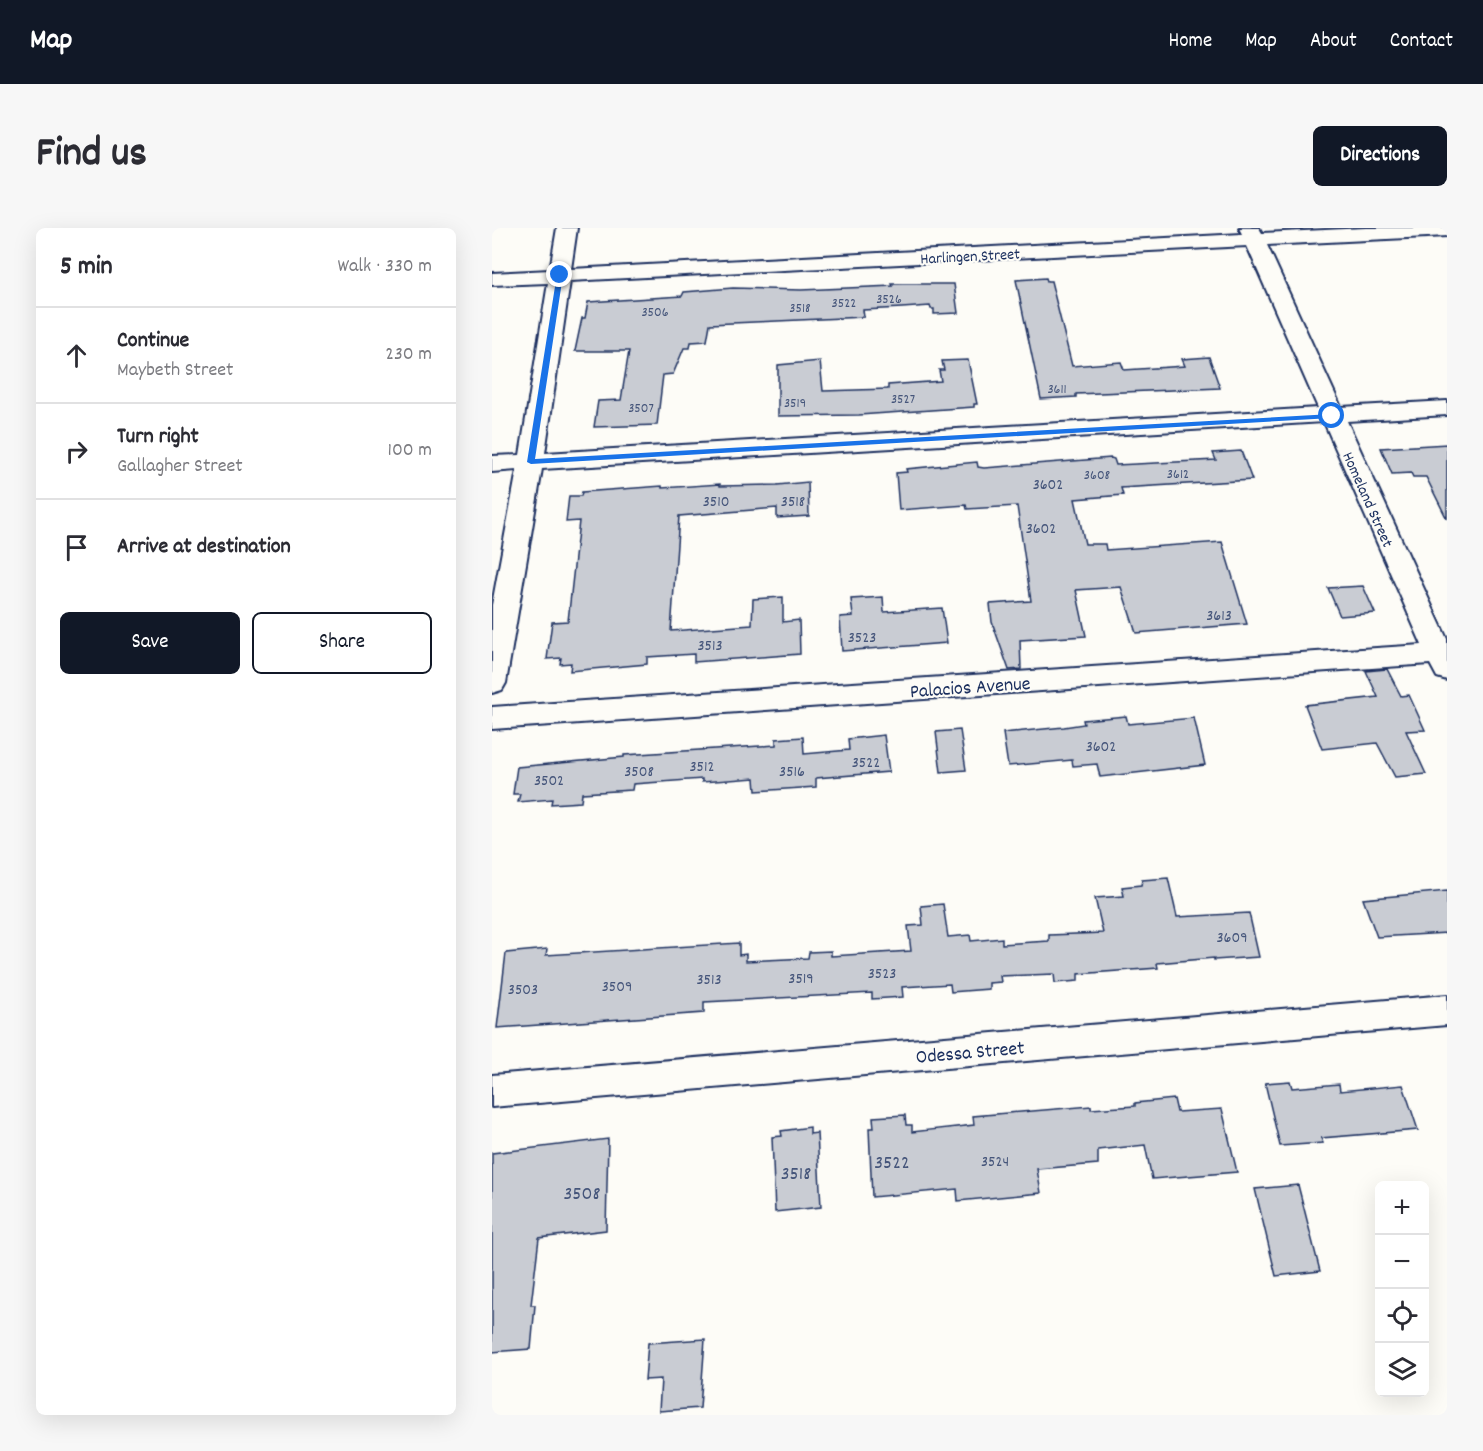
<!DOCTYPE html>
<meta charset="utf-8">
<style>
body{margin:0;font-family:Dekko,sans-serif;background:#f7f7f7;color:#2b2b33}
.controls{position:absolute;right:18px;bottom:18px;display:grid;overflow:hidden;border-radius:9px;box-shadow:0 6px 24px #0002}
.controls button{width:54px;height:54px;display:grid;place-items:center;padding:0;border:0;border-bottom:2px solid #e1e1e2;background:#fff;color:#2b2b33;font:30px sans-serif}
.stop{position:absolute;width:18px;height:18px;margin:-14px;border:4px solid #1a73e8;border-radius:50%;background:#fff}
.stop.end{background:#1a73e8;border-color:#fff;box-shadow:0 2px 6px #0008}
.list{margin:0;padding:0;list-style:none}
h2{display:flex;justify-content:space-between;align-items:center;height:78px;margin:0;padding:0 24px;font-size:26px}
h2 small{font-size:20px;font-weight:400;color:#7c7c81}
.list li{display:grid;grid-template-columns:39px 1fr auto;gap:18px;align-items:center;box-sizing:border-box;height:96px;padding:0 24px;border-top:2px solid #e1e1e2}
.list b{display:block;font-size:22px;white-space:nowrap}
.list p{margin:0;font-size:20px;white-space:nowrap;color:#7c7c81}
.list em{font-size:20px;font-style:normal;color:#7c7c81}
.actions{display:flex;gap:12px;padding:18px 24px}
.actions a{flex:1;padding:14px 0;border:2px solid #111827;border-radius:9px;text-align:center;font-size:21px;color:#111827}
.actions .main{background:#111827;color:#fff}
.icon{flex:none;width:33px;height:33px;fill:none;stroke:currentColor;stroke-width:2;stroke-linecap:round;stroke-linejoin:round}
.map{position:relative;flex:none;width:955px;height:1187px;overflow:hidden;border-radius:9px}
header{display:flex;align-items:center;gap:36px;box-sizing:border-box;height:84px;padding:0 30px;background:#111827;color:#fff}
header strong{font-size:28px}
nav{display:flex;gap:33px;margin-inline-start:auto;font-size:21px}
.intro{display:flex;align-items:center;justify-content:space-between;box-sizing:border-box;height:144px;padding:0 36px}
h1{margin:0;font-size:42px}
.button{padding:15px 27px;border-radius:9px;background:#111827;color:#fff;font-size:21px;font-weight:700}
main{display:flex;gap:36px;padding:0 36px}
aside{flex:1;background:#fff;border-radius:9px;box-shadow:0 6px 24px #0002}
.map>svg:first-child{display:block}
</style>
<header>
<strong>Map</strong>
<nav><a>Home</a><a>Map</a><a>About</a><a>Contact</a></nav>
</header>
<div class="intro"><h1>Find us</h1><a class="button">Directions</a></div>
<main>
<aside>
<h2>5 min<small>Walk · 330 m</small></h2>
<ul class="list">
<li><svg class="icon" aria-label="ahead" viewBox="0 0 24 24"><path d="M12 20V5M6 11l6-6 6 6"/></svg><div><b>Continue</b><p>Maybeth Street</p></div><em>230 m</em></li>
<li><svg class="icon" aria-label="right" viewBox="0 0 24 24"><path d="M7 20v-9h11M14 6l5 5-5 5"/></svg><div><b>Turn right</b><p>Gallagher Street</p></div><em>100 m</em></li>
<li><svg class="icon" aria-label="arrive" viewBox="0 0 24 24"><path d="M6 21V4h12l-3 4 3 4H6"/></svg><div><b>Arrive at destination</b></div></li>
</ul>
<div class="actions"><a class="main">Save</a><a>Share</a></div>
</aside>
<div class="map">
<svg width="955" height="1187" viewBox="0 0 955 1187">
<rect width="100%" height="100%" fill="#fdfcf7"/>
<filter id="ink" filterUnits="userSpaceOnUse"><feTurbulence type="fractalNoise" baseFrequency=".0167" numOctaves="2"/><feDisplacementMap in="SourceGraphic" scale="12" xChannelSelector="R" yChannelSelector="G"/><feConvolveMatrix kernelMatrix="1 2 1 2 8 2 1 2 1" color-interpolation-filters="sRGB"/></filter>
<g filter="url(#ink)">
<g fill="#c9ccd3" stroke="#1b2f5e" stroke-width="1.5">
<path d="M554 50 555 53H559L580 138 629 134 632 142 693 138 690 131 717 129 728 160 584 166V169L549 171 524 52Z"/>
<path d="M400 56H462L466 85 442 86V81H439L438 78 410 80 371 82 372 89 218 96 215 113 199 114 198 120H192L181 146 171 147 165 197 102 199 106 173 129 172 137 123H83L90 90H93L96 74 190 68 192 64 241 60 309 62 401 58Z"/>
<path d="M476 132 485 176H482V179L367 187 286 188V137L328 133 331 163 396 161V157L449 153 447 142H452L450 133Z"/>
<path d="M955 216V291L934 249H921L919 245 900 246 889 220Z"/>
<path d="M749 223 760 252 629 260 631 267 583 271 593 316H613L614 322 730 314 755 396 644 405 629 359 584 362 594 408 528 412 529 441 517 442 500 394 498 376 539 373 525 278 475 281 474 277 407 282 404 245 415 244 414 241 485 234 486 239 492 240 619 230 622 231 624 237 724 232 721 225Z"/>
<path d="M316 254 317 288 285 290V280L187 288 179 403 260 397 261 371 291 369V394L307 392 308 426 202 434V426L155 429V436L78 443 79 435 68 436 69 430 55 431 60 394 76 393 87 293 74 294 77 268H89L90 264 170 258V260L228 256V258L285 257Z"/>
<path d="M871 358 883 385 848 388 836 360Z"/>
<path d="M391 369 392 384 450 380 455 415 350 423 348 389 361 388 359 371Z"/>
<path d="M895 441 909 468 917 467 933 502 914 503 934 546 903 549 885 515 830 521 813 477 886 469 874 443Z"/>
<path d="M634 488 636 496 702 490 713 537 608 549 605 536 581 538 580 532 516 538 511 505 572 499 592 496 591 492Z"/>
<path d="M468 502 474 542 449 544 444 504Z"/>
<path d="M392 507 397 544 324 550V559L264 563 263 550 210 554V551L141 556 140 562 90 565 89 574 59 576 60 571 26 574 28 566H21L25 539 132 529V527L284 517V511L311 509 312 526 357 522 356 511Z"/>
<path d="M676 650 685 689 757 685 767 729 722 732V730L665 735 666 740 586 746V753L563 755 562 746 508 748 509 754 497 755V761L459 764 458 756 410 759 411 769 380 771V765L212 774V785L5 800 14 725 55 721 54 727 247 715V727L254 726V733L316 730 317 724 339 723V728L419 723 416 698 431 697 429 678 451 676 456 709 478 707 479 713 510 710V716L557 713V707L611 705 603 670 632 668 630 659 649 657 650 652Z"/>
<path d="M955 663V705L885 709 871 671Z"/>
<path d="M798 853 800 860 847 856 848 863 911 857 926 902 829 910 831 915 788 918 773 855Z"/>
<path d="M682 871 685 884 730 881 745 944 660 951 653 917 606 922V936L545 941 549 965 466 973 465 961 380 969 377 900H382L381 889 413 887 414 897H420V904L482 897 481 888 599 878V881L643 878V875Z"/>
<path d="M318 899V906L325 905 329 979 283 984 280 909 290 908 289 903Z"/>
<path d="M116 911 114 1002 47 1010 39 1077H43L39 1121 0 1124V925Z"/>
<path d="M806 957 828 1043 784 1048 763 961Z"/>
<path d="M213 1111 208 1180 167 1183 169 1151 153 1152 156 1115Z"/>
</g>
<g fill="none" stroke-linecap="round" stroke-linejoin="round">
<g stroke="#1b2f5e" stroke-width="4">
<g id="street">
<path d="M65 0H85L79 41 750 6 747 0H767L770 5 874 0H955V8L775 17 849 179 955 173V187L855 193 955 411V452L945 449 938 436 0 501V479L930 417 832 194 50 241 14 455 10 462 0 465V377L25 242 0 244V228L28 227 56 55 0 57V45L58 42ZM755 18 826 180 53 225 78 53Z"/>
<path d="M955 767V797L0 879V847Z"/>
</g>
</g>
<use href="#street" fill="#fdfcf7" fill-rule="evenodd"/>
</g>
</g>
<path fill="#1a73e8" d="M65 46 71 47 43 231 840 186 843 188 840 190 39 236 35 234Z"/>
<g text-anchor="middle" stroke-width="4.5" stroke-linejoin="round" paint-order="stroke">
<g font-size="14" fill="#46567b">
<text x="397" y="75">3526</text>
<text x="352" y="79">3522</text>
<text x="308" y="84">3518</text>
<text x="163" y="88">3506</text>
<text x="565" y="165">3611</text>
<text x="411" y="175">3527</text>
<text x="303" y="179">3519</text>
<text x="149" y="184">3507</text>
<text x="686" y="250">3612</text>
<text x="605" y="251">3608</text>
</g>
<g font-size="16" fill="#1b2f5e" stroke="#fdfcf7">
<text transform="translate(478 27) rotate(-3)" y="6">Harlingen Street</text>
<text transform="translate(877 271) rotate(66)" y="6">Homeland Street</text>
</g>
<g font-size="16" fill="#46567b">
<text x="556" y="261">3602</text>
<text x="224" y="278">3510</text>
<text x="301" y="278">3518</text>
<text x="549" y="305">3602</text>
<text x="727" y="392">3613</text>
<text x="370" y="414">3523</text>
<text x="218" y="422">3513</text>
<text x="609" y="523">3602</text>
<text x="374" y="539">3522</text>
<text x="210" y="543">3512</text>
<text x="147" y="548">3508</text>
<text x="300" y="548">3516</text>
<text x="57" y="557">3502</text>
<text x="740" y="714">3609</text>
<text x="390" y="750">3523</text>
<text x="309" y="755">3519</text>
<text x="217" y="756">3513</text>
<text x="125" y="763">3509</text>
<text x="31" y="766">3503</text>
<text x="503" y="938">3524</text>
</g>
<g font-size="20" fill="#1b2f5e" stroke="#fdfcf7">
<text transform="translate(478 458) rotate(-4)" y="7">Palacios Avenue</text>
<text transform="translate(478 823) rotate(-5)" y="7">Odessa Street</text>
</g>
<g font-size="20" fill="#46567b">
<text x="400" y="940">3522</text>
<text x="304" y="951">3518</text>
<text x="90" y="971">3508</text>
</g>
</g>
</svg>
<div class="controls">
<button>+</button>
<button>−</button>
<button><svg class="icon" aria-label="locate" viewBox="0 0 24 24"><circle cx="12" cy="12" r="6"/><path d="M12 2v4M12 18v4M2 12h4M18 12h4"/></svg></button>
<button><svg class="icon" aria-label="layers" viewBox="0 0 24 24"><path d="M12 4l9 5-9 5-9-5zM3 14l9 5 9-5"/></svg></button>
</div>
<div class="stop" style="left:840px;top:188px"></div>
<div class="stop end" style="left:68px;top:47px"></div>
</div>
</main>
